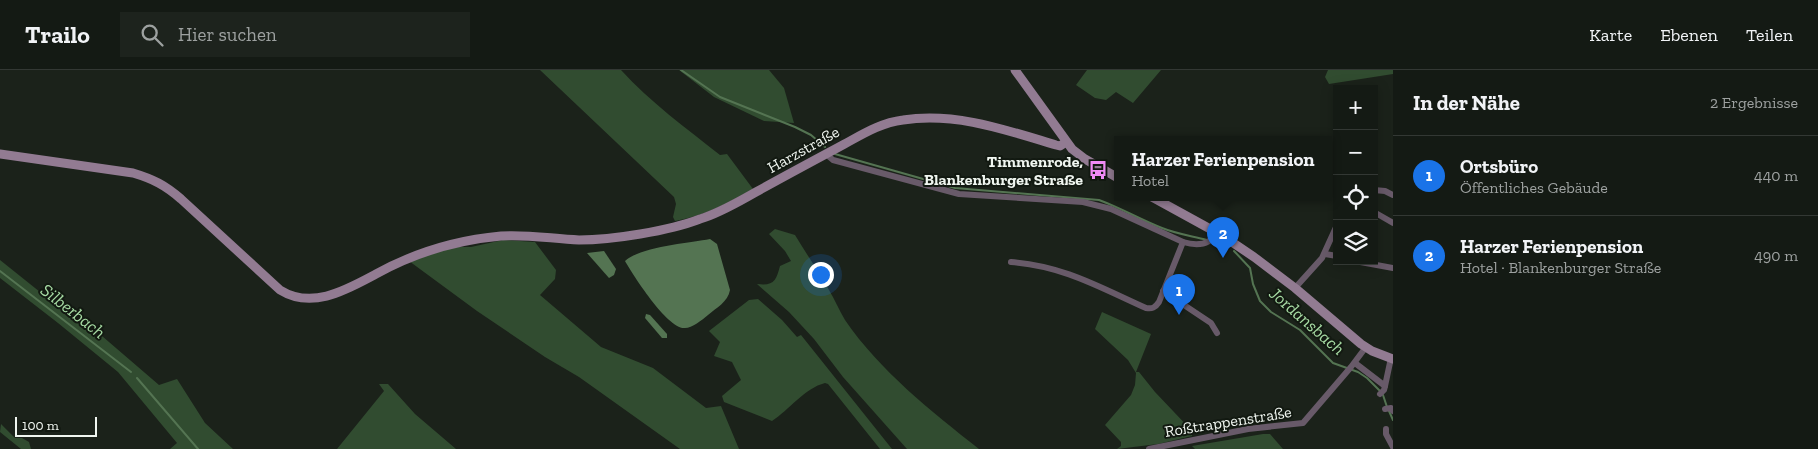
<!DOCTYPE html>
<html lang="de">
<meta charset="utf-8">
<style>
body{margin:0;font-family:"Zilla Slab",serif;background:#1d231d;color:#f1f3f6}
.controls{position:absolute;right:15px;top:15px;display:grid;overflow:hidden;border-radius:0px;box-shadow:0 2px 12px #0003}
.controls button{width:45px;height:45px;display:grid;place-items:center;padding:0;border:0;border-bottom:1px solid #333834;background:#141a14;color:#f1f3f6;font:25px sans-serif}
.scale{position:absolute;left:15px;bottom:12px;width:82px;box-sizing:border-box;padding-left:5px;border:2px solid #f0f6f0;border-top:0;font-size:14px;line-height:18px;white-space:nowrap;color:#f0f6f0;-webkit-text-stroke:4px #121911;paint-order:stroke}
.you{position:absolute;left:820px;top:204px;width:18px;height:18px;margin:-12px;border:4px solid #fff;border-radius:50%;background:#1a73e8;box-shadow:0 0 0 8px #1a73e833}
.badge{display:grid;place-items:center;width:32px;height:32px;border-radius:50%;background:#1a73e8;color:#fff;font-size:16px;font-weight:700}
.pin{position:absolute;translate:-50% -41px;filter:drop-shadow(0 1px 2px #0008)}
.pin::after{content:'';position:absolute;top:26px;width:18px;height:15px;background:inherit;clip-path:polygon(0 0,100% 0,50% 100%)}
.popup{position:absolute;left:1114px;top:66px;width:218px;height:65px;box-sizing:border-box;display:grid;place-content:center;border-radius:0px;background:#141a14;filter:drop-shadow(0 1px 4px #0005);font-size:16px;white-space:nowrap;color:#9da1a0}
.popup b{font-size:19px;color:#f1f3f6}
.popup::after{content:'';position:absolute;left:50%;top:100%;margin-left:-10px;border:10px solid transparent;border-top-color:#141a14}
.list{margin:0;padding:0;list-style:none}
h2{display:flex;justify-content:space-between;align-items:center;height:65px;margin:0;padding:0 20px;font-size:21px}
h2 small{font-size:16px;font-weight:400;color:#9da1a0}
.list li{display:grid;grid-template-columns:32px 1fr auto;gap:15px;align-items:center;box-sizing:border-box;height:80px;padding:0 20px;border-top:1px solid #333834}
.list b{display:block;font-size:19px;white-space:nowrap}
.list p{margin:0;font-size:16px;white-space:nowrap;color:#9da1a0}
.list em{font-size:16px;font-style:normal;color:#9da1a0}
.icon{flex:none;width:28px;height:28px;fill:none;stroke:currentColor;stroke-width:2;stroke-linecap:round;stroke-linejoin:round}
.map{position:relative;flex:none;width:1393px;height:379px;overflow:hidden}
header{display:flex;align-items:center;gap:30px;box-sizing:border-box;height:70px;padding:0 25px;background:#141a14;border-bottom:1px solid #333834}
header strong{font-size:24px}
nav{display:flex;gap:28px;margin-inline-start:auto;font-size:18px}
.search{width:350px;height:45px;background:#1d231d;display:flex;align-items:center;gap:12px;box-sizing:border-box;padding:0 18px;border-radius:0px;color:#9da1a0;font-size:19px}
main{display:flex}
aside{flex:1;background:#141a14}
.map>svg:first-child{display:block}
</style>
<header>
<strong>Trailo</strong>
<div class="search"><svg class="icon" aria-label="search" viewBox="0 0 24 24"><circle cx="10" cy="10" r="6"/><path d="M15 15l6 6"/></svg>Hier suchen</div>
<nav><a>Karte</a><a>Ebenen</a><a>Teilen</a></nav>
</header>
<main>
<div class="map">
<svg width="1393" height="379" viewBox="0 0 1393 379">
<rect width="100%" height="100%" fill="#1b221a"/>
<g fill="#314c30">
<path d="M540 0H621C650 32 686 58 720 85L727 84 753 119C725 134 707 145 675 151L673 147 676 134 674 127Z"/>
<path d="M679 0H769L784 18 794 53 764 51 714 27Z"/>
<path d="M1087 0H1161L1133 33 1116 22 1106 30 1095 28 1076 15Z"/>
<path d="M1328 0H1393V4L1329 14 1325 7Z"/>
<path d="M775 159 795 165C806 183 818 201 829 220 835 230 839 240 845 250 880 301 931 341 979 379H907L843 307 814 269 789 242 757 214C774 216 776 211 780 196L791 191 785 181 769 164Z"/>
<path d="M503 170 535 172 556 200 555 209 540 225 601 277 653 298 706 338 721 336 739 379H680L579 307 545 287 477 241 409 191 436 182 458 177H471Z"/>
<path d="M0 190 60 238 102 266 159 315 177 309 205 353 233 379H170L177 373 118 302 58 253 0 208Z"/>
<path d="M758 229 782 250 797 267 801 265 892 379H880L828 314 825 313C805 318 789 340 772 351L724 332 722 326 741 310 732 292 714 286 720 272 709 261 749 230Z"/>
<path d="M1102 242 1151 264 1136 302H1139L1155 322 1192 361V366L1158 374 1117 379 1121 376V372L1105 355 1131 325 1135 315 1136 303 1128 290 1095 259Z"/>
<path d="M379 314H388L415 344 456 379H337L384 321Z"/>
<path d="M1 354 15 368H22L29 372 31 379H21L0 362Z"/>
<path d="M1263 364H1270L1283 379H1195L1192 376Z"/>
</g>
<g fill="#547452">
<path d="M710 169 717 174 730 220C728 232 716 238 708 245 702 250 692 258 685 258 668 260 633 205 625 191 640 177 689 173 710 169Z"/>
<path d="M604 181 616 199 614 205 609 208 587 183Z"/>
<path d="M646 244 650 245 667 264V268H662L645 248Z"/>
</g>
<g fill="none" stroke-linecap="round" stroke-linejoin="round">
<g stroke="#547452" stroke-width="2">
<path d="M681 0 720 27 795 57 811 65 825 77"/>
<path d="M835 84 955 118 1099 130C1121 138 1141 150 1162 158 1177 164 1192 166 1207 170"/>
<path d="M1212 171 1227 177"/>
<path d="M1234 181 1250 198 1253 214 1260 231 1271 242 1300 260 1333 293 1358 302 1367 308 1380 321"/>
<path d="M0 201 131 302"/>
<path d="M137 308 198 379"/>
<path d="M1383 325 1387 337"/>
<path d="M1389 341 1393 350"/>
</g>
<g stroke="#685a69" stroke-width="6">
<path d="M826 84 833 90 959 124 1083 132 1111 139 1183 172C1196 176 1209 176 1217 163"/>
<path d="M1374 120 1385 121 1393 125"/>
<path d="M1374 142 1393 153"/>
<path d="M1325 184 1337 186"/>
<path d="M1355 191 1393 198"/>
<path d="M1011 192C1064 196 1099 217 1146 238 1152 239 1155 238 1159 232L1183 172"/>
<path d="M1295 218 1322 188 1337 155"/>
<path d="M1163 221 1211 253 1217 263"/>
<path d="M1355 293 1385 316 1384 320 1380 324"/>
<path d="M1385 316 1391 288"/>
<path d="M1385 339 1391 338 1393 341"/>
<path d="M1386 359V364L1393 377"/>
<path d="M1149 379 1248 359 1303 353 1351 297 1366 277"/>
</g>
<g stroke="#927b92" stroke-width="9">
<path d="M1015 0 1072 79 1085 89 1118 108"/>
<path d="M0 84 133 103C153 109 165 115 181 129L280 220C312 240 346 220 376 204 414 183 457 170 501 166 527 164 553 169 579 170 612 170 669 161 700 149 720 143 738 132 756 122 783 107 811 92 839 77 860 66 879 53 903 50 956 42 1006 60 1056 75L1060 76 1066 72"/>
<path d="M1152 127 1223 166 1254 187 1295 218 1361 274 1372 281 1393 289"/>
</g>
</g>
<defs>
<g id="bus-bare" transform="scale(1.5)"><path d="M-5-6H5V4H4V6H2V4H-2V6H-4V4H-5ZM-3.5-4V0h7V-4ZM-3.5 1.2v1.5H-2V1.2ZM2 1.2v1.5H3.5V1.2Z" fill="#f08bf5" stroke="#121911" stroke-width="2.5" paint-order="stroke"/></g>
</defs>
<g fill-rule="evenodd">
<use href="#bus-bare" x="1098" y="100"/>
</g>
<g text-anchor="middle" stroke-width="4" stroke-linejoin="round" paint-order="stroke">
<g font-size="16" fill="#f0f6f0" stroke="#121911">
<text transform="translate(803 79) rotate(-29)" y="6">Harzstraße</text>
<text transform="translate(1228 351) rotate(-9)" y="6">Roßtrappenstraße</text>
</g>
<g font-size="16" font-weight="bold" fill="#f0f6f0" stroke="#121911" text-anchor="end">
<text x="1083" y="97">Timmenrode,<tspan x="1083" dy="18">Blankenburger Straße</tspan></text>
</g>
<g font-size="18" font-style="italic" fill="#a6daa3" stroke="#121911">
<text transform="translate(73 241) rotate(38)" y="6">Silberbach</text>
<text transform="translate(1307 251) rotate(41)" y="6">Jordansbach</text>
</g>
</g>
</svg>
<div class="controls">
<button>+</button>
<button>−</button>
<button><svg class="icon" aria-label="locate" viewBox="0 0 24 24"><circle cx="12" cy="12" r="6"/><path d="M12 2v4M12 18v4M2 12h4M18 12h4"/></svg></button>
<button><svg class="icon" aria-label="layers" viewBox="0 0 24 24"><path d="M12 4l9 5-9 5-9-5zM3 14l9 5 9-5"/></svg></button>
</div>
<div class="scale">100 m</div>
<div class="you"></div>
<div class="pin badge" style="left:1179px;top:245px">1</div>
<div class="pin badge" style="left:1223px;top:188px">2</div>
<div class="popup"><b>Harzer Ferienpension</b>Hotel</div>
</div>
<aside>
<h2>In der Nähe<small>2 Ergebnisse</small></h2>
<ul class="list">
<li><span class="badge">1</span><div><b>Ortsbüro</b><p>Öffentliches Gebäude</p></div><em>440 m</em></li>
<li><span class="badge">2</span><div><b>Harzer Ferienpension</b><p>Hotel · Blankenburger Straße</p></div><em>490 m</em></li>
</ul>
</aside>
</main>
